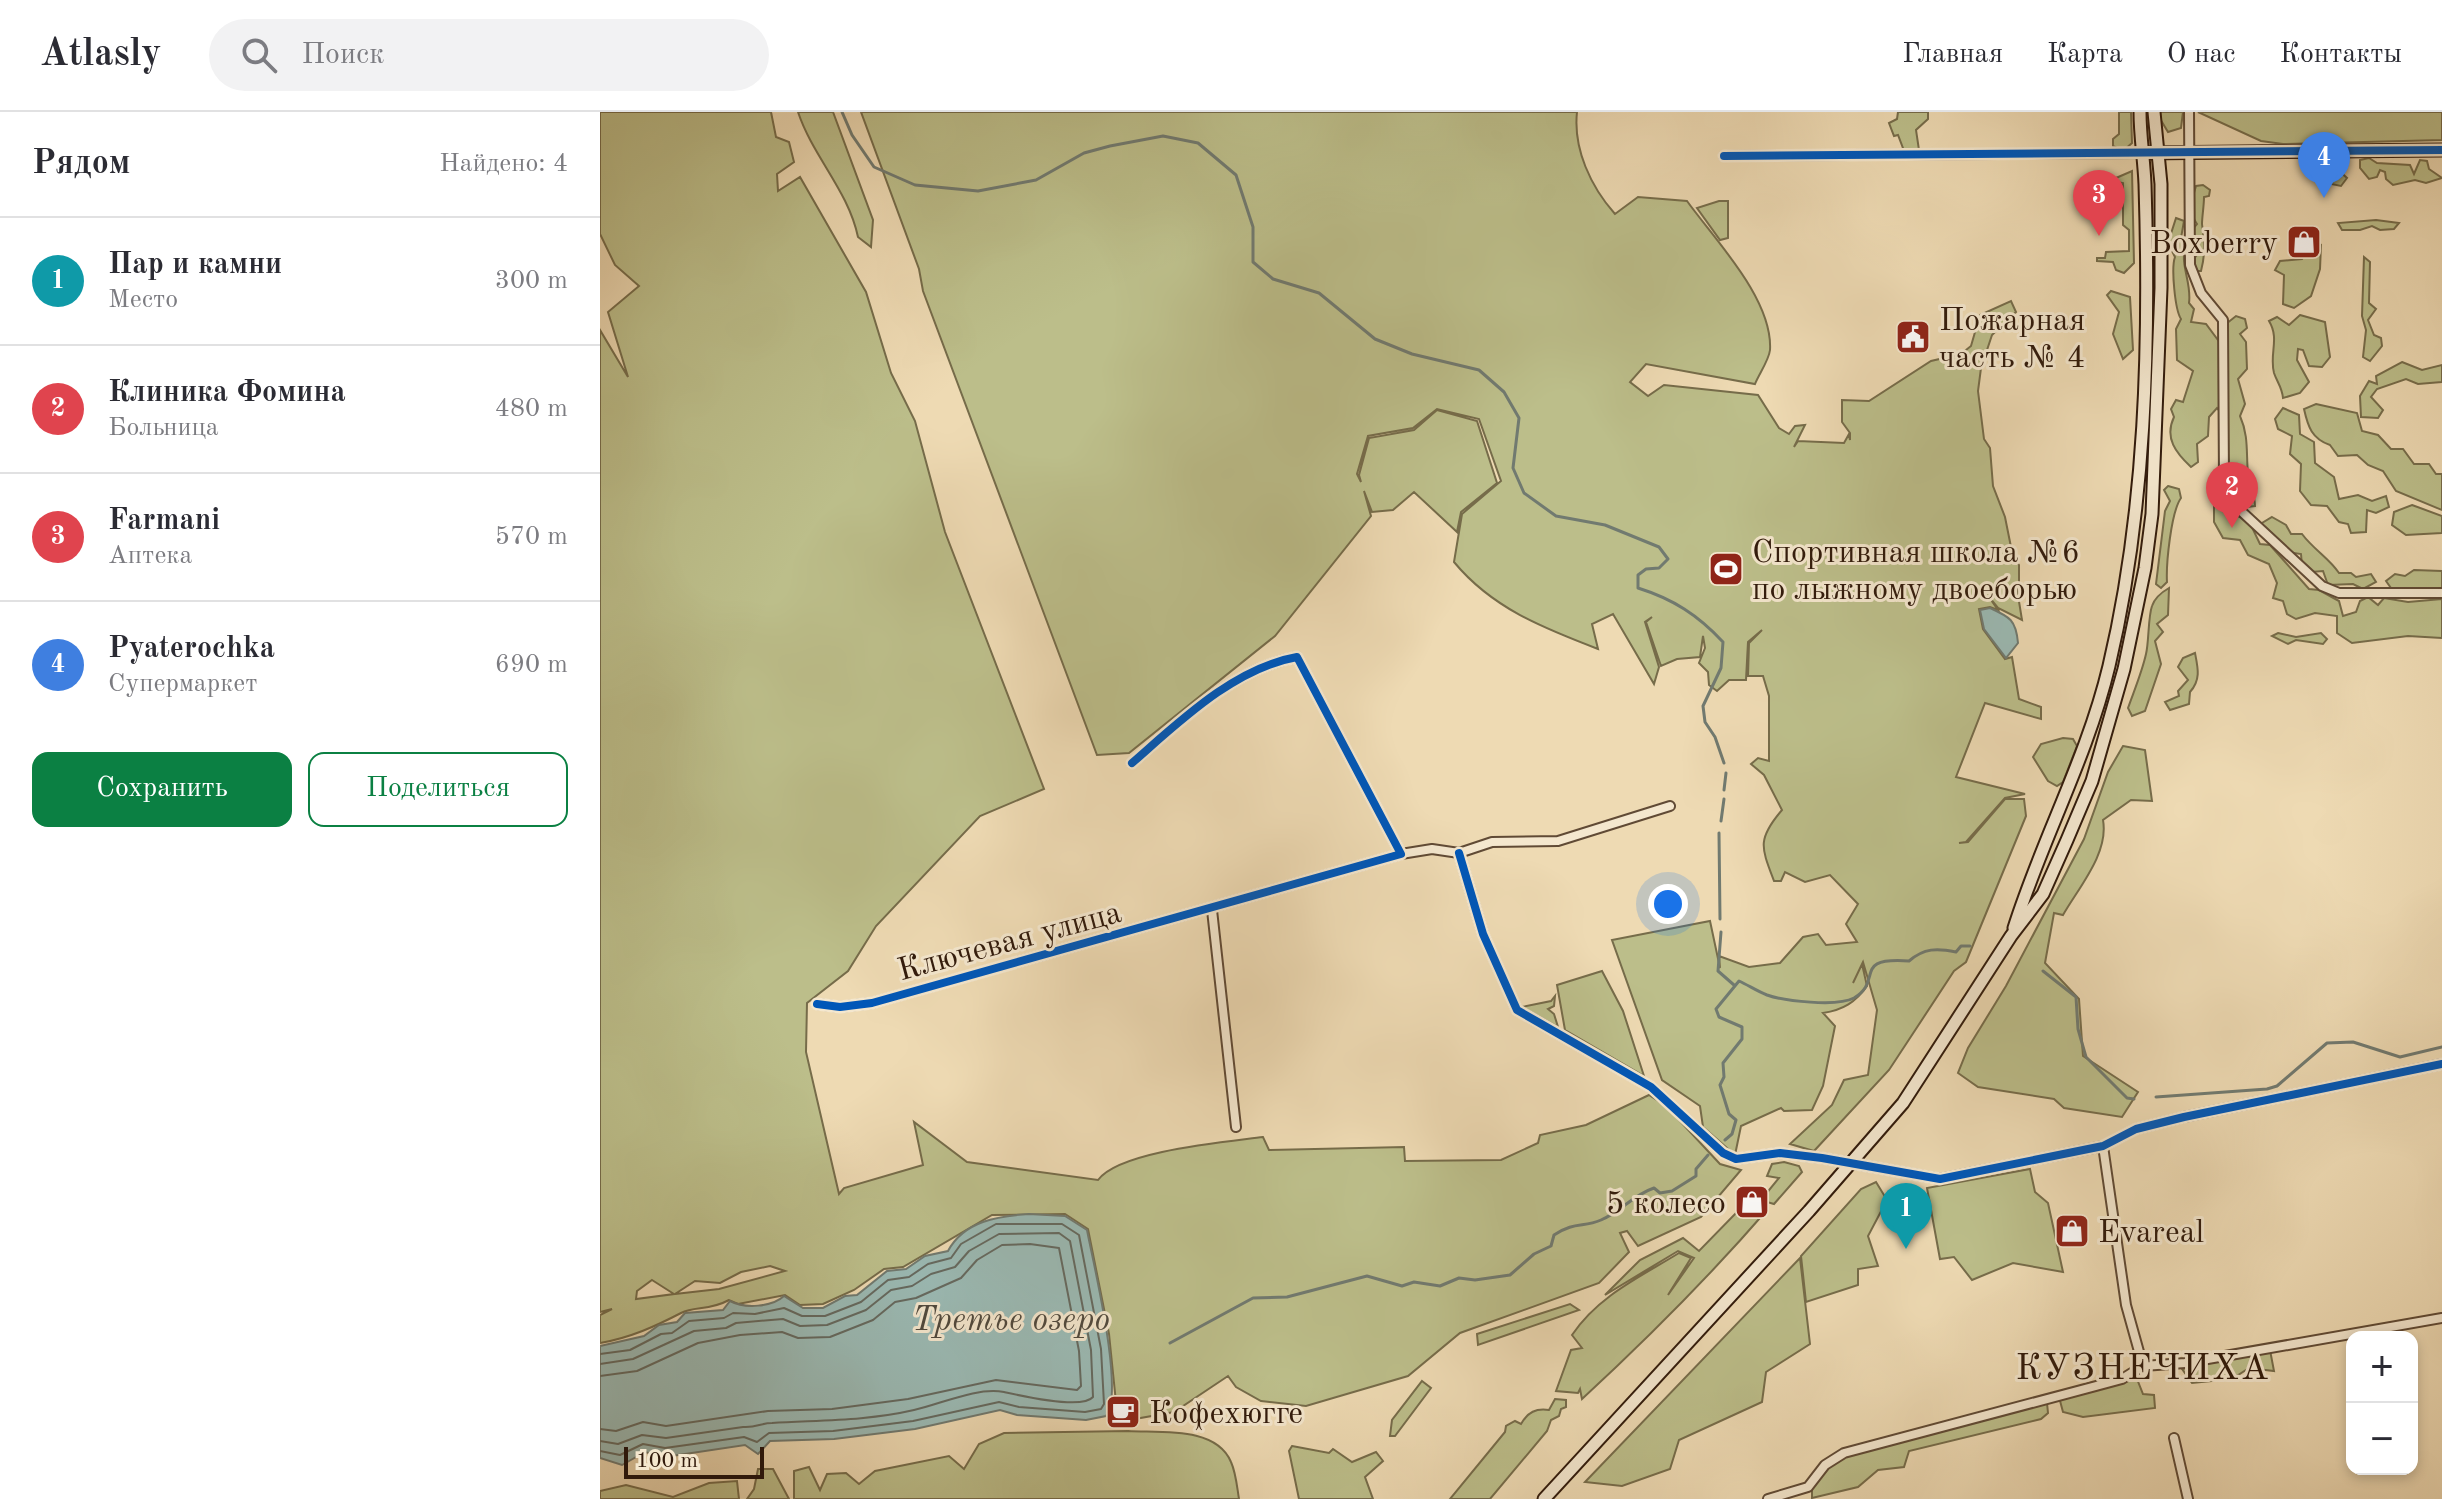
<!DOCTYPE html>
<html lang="ru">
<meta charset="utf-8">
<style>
body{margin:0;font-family:"Old Standard TT",serif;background:#f2f2f3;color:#2b2b33}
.controls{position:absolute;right:24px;bottom:24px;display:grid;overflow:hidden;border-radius:16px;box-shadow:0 4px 12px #0003}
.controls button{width:72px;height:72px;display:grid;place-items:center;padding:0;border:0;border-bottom:2px solid #e1e1e2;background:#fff;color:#2b2b33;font:40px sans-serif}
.scale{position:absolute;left:24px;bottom:20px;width:140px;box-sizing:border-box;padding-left:8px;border:4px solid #311a0b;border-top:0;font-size:22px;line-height:28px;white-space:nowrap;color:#311a0b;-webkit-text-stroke:6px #f4e7ce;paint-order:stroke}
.you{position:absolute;left:1068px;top:792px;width:28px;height:28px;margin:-20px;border:6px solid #fff;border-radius:50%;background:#1a73e8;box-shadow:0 0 0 12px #1a73e833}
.badge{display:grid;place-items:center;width:52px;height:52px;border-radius:50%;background:#0b8043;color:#fff;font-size:26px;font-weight:700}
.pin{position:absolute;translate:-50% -66px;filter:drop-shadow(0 2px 4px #0008)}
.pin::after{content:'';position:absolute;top:42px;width:28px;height:24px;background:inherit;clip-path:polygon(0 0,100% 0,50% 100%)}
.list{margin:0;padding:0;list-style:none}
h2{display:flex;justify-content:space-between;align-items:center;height:104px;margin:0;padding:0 32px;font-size:34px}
h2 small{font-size:26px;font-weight:400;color:#7c7c81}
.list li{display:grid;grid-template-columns:52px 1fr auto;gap:24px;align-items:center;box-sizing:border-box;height:128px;padding:0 32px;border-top:2px solid #e1e1e2}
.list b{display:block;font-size:30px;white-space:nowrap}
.list p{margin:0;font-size:26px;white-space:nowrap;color:#7c7c81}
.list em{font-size:26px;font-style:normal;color:#7c7c81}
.actions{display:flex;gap:16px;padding:24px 32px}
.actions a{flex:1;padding:18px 0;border:2px solid #0b8043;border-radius:16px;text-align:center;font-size:28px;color:#0b8043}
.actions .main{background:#0b8043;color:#fff}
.icon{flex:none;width:44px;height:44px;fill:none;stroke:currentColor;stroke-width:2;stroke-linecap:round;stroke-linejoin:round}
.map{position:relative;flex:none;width:1842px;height:1387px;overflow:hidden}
header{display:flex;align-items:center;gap:48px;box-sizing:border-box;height:112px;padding:0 40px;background:#fff;border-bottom:2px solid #e1e1e2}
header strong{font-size:38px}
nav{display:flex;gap:44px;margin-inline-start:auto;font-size:28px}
.search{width:560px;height:72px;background:#f2f2f3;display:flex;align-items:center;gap:20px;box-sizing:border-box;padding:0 28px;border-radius:44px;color:#7c7c81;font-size:30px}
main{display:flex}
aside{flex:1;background:#fff}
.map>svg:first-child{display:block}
</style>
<header>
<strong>Atlasly</strong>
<div class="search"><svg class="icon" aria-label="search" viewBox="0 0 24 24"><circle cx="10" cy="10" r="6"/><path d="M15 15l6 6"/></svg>Поиск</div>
<nav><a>Главная</a><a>Карта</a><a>О нас</a><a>Контакты</a></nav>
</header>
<main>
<aside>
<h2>Рядом<small>Найдено: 4</small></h2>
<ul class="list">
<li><span class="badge" style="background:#0f9aa8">1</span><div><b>Пар и камни</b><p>Место</p></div><em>300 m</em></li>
<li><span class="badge" style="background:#e0444e">2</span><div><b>Клиника Фомина</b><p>Больница</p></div><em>480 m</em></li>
<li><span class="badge" style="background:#e0444e">3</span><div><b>Farmani</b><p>Аптека</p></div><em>570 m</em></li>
<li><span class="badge" style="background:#3f7fe0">4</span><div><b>Pyaterochka</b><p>Супермаркет</p></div><em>690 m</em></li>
</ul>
<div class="actions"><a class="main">Сохранить</a><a>Поделиться</a></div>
</aside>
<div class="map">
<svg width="1842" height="1387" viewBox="0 0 1842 1387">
<rect width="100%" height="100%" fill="#eedab3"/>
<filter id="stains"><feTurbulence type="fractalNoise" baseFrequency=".0025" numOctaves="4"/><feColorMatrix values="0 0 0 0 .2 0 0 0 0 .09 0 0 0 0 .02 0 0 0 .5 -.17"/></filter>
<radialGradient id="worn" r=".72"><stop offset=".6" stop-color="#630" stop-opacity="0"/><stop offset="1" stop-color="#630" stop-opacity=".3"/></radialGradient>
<g fill="#bcbe8a" stroke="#766c4a" stroke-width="2" fill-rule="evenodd">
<path d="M0 0H171L176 25 189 30 194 50 177 62 178 79 200 65 266 180 291 261 315 309 345 420 444 677 380 704 276 814 248 859 207 891 206 940 239 1082 244 1076 323 1053 314 1010 367 1050 498 1068C519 1039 625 1030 663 1025L669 1038 804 1035 805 1049 901 1048 938 1031 940 1023 986 1013 1049 983 1066 994 1120 1052 1141 1058 1101 1105 1038 1134 1027 1119 1020 1121 1029 1140 999 1171 860 1221 808 1264 706 1294 661 1289 636 1275 628 1264 574 1300 518 1310 509 1222 488 1117 465 1102 392 1103 303 1155 284 1157 254 1178 223 1192 200 1193 185 1183 138 1192 129 1188C109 1199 95 1194 81 1201 56 1214 30 1226 0 1231V1203L12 1197 0 1200V218L28 265 8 200 39 174 15 153 0 122ZM170 1154 185 1159 119 1177 75 1182 95 1169 120 1171 141 1160ZM52 1168 74 1182 36 1187 37 1179Z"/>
<path d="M198 0H233L273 108 271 135 258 125C248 78 213 45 198 0Z"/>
<path d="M261 0H977C973 37 991 75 1015 102L1038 85 1087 89C1115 128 1173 187 1170 238 1169 248 1159 262 1155 272L1046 252 1030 270 1048 284 1064 273 1158 283 1179 316 1189 322 1195 314 1205 313 1194 335 1198 329 1244 331 1249 322 1250 328V321L1242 310V288L1269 289 1331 249 1361 242 1371 234 1380 203 1411 189 1416 200 1392 223 1381 256 1378 279 1384 327 1390 336 1393 374 1405 405 1413 445 1419 453V471H1416L1422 508 1398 496 1389 485 1398 498 1390 495 1379 497 1383 517 1405 547 1412 545 1419 587 1441 595V607L1385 591 1356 665 1425 682 1405 686 1366 730 1359 731 1368 730 1405 687H1424L1426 704 1366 850 1354 859 1289 958 1214 1039 1190 1032 1232 993 1244 968 1268 963 1277 898 1263 850 1253 871 1262 852 1267 874C1256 890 1243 898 1223 901L1235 914 1223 974 1212 998 1184 999 1181 996 1141 1014 1135 1043 1103 1015 1100 994 1062 968 1012 828 1110 809 1120 856 1119 844 1149 855 1180 851 1203 825 1218 822 1226 833 1257 830 1246 812 1258 792 1230 763 1205 770 1185 760 1181 769H1174C1161 735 1157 727 1182 698L1164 663 1151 652 1158 646 1169 649V584L1163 564H1148L1149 531 1162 518 1148 530 1146 568H1129L1117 579 1109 573 1108 560 1099 551 1105 536 1103 524 1100 545 1077 547 1061 554 1046 510 1052 505 1045 510 1059 555 1054 572 1013 502 992 512 998 537C943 516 892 496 854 450L862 402 901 369 879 307 837 297 813 316 768 324 757 362 761 370 759 363 769 326 814 318 837 298 877 309 897 371 861 400 857 420 814 380 793 398 772 400 764 379 771 404 675 524 529 641 497 643 323 179 319 157Z"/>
<path d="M1298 0H1328V7L1316 18 1319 38 1315 44H1306L1298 23 1294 24 1289 11 1297 7Z"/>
<path d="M1519 0H1531L1532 31 1523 39 1513 34V27L1519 22Z"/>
<path d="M1556 0H1583L1581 16 1568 20Z"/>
<path d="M1598 0H1842V28L1683 32 1661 29Z"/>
<path d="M1769 46 1777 51 1810 53 1814 62 1820 48 1827 49 1829 57 1842 66 1826 71 1815 68 1793 73 1786 67 1785 60 1780 58 1777 65 1769 67 1760 56V48Z"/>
<path d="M1729 50 1747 66 1741 74 1731 72 1725 54Z"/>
<path d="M1532 59 1534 151 1524 161 1516 158 1513 150 1497 149V146H1505L1506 140 1529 139V118L1523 113V71L1516 70V66Z"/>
<path d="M1603 73 1610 78 1609 84 1604 85C1604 94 1602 105 1602 112 1604 129 1606 140 1601 159H1594L1593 148 1597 143 1593 137 1592 118 1597 112C1588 100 1592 87 1596 74Z"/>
<path d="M1119 89H1128V126L1120 128 1097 96Z"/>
<path d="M1576 106 1584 109 1581 126 1586 134C1579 152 1592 170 1589 191L1594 197 1591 210 1606 212 1618 228 1625 225 1626 212 1636 204 1645 207 1647 216 1640 222 1646 230 1647 257 1638 267 1645 292 1640 304C1649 324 1646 342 1648 362 1649 373 1655 382 1655 394L1647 395 1629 374 1627 309 1617 296 1609 305 1608 324 1597 332 1598 350 1591 355C1576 341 1564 326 1574 305L1571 297 1576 288 1583 290 1593 259 1577 248 1576 217 1581 207C1575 198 1571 156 1575 145L1568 131Z"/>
<path d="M1776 108 1799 111 1794 117 1780 118 1772 114 1760 118H1742L1738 111Z"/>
<path d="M1721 133 1720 157 1711 184 1694 196 1683 192 1684 163 1675 158 1680 149 1702 147 1710 135Z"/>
<path d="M1764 145 1770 150 1769 191 1776 197 1768 208 1774 223 1781 226 1782 234 1770 249 1763 245 1766 218 1762 204Z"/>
<path d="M1511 179 1530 185 1533 238 1523 247 1513 222 1519 200 1507 183Z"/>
<path d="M1700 203 1725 210 1730 245 1722 255 1709 254 1703 238 1698 237 1697 248 1709 270 1700 281 1683 286C1682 275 1677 270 1674 261 1669 242 1680 227 1669 209L1677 205 1689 213Z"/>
<path d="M1802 250 1822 258 1842 253V270L1818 272 1806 267 1777 277 1771 285 1783 298 1778 306 1761 305 1760 284 1769 269 1777 272 1776 264Z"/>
<path d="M1716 292 1757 301 1762 319 1778 323 1791 337H1803L1814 352H1829L1836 362H1842V398L1796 379 1783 359 1768 353 1757 343 1738 344 1730 333C1712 327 1708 315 1704 297Z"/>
<path d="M1683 296 1699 303 1700 322 1714 330 1715 351 1734 365 1739 387 1758 383 1772 389 1786 384 1789 395 1776 401 1767 398 1766 420 1751 421 1748 412 1739 410 1727 394 1711 393 1700 379 1701 352 1690 342 1692 324 1678 317 1675 307Z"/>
<path d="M1568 374 1579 377 1581 386C1571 400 1566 452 1567 470L1561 476 1556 472 1565 399 1570 389 1564 378Z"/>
<path d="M1623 388 1637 404 1648 407 1660 432 1670 433 1709 477 1719 478 1739 489 1743 504 1756 500 1760 489 1768 485 1778 493 1784 486 1808 490 1842 487V526L1808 524 1752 531 1737 521V504L1715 501 1696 507 1687 502 1683 489 1673 486 1677 471 1669 452 1648 443 1640 428 1623 426 1614 410V392Z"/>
<path d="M1812 393 1842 404V421L1806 423 1792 413 1794 400Z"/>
<path d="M1672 405 1686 413 1691 422H1702C1714 438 1729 446 1739 461H1751L1756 465 1771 462 1776 470 1763 477 1753 472 1728 473 1723 459 1711 460 1702 454 1701 442 1681 439 1663 423 1662 411Z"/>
<path d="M1814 458 1842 459V476H1791L1786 469 1795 462 1805 464Z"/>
<path d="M1569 476 1568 503 1557 512 1563 520 1555 529 1561 552 1545 599 1532 604 1528 596C1534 579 1542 560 1546 542 1549 530 1548 505 1552 494 1555 485 1562 480 1569 476Z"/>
<path d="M1678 521 1696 525 1721 521 1727 527 1723 532 1696 528 1688 532 1672 524Z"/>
<path d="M1595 541C1598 556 1601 568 1590 580L1589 592 1570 598 1565 590 1579 584 1578 579 1588 568 1578 555 1583 546Z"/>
<path d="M1463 626 1473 627 1477 634 1463 670 1457 674 1448 669 1433 645 1441 632Z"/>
<path d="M1523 634 1545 638 1552 689 1531 688 1503 708C1509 741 1479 775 1463 803L1454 801 1445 851 1479 887 1483 944 1538 980 1522 1005 1464 996 1454 987 1378 975 1358 961 1368 936 1406 874 1484 727 1508 660Z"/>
<path d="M1002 859 1023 899 1044 964 965 918 957 873Z"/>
<path d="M955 884 954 894 948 897 954 902 958 915 922 895 951 889Z"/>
<path d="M1184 1050 1199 1054 1202 1060 1174 1092 1167 1090 1165 1083 1179 1066 1167 1064 1172 1052Z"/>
<path d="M1430 1057 1435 1080 1448 1091 1463 1160 1413 1151 1372 1168 1354 1145 1340 1147 1327 1076Z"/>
<path d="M1276 1070 1287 1088 1268 1124 1278 1154 1258 1157V1173L1206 1190 1201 1144 1261 1077Z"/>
<path d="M1161 1092 1167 1098C1109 1165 1047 1227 982 1287L980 1277 978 1281 956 1279 971 1238 982 1236 972 1223C998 1184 1040 1165 1079 1141L1091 1146 1068 1183 1094 1146 1078 1139 1005 1183 1040 1148 1083 1126 1099 1139 1136 1101 1151 1102Z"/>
<path d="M1200 1146 1210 1232 1166 1260 1162 1290 1079 1328 1070 1357 1022 1374 985 1370Z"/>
<path d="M970 1192 979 1198 878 1233 877 1222Z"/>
<path d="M1670 1238 1674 1259 1649 1256 1632 1267 1592 1271 1582 1257Z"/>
<path d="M1537 1267 1543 1282 1554 1283 1555 1296 1483 1305 1463 1300 1459 1285Z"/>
<path d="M822 1269 831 1276 795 1324H790L792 1308Z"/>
<path d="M955 1287 966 1288V1295L961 1297 959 1304 951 1308 947 1319 890 1387H850L905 1320 906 1314 915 1309 921 1312C928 1300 936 1296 949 1298Z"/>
<path d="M1447 1291 1448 1301 1441 1307 1309 1339 1304 1355 1278 1358 1258 1375 1212 1386V1374L1232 1352 1248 1343 1383 1305Z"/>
<path d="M528 1319C560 1321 616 1314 631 1350 636 1361 637 1375 639 1387H194V1359L209 1355 220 1378 227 1362 246 1361 259 1372 275 1359 349 1344 364 1357 379 1332 404 1321Z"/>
<path d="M692 1334 729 1341 733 1337 752 1350 776 1340 783 1349 765 1365 773 1387H699L689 1339Z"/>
<path d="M158 1357H173L189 1387H147L154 1377Z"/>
<path d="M137 1369 139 1387H0V1379L26 1373 73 1385 109 1371Z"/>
</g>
<g fill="#9bbab4" stroke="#717a70" stroke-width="2">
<path d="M1390 496C1410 505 1416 508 1418 531L1406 546 1384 517 1380 498Z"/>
<path d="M429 1102 465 1104 487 1118C493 1150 525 1281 506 1304L486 1308 417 1303 400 1298 315 1317 234 1327 170 1329 158 1342 145 1333 65 1345 45 1340 22 1353 0 1346V1234L44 1224 59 1213 77 1210 85 1201 123 1198 130 1189C145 1197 172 1195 184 1184L203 1196H223L245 1184 257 1183 287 1159 306 1157 325 1144 348 1139C364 1109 398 1104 429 1102Z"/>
</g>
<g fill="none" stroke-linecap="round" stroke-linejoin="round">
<g stroke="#666a60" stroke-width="2">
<path d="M0 1242 30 1238 61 1222 72 1221 89 1209 124 1206 133 1201 155 1202 184 1196 202 1204H225L261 1190 288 1168 309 1165 328 1152 351 1146 361 1132 396 1112H462L479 1123 501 1237 504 1292 501 1297 485 1300 419 1295 399 1290 313 1309 233 1319 169 1321 157 1330 144 1325 65 1336 43 1332 20 1343 0 1339"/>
<path d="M0 1252 33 1247 94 1219 126 1216 136 1211 183 1207 200 1214 227 1213 266 1198 291 1178 312 1174 331 1162 355 1155 369 1139 399 1122 459 1121 470 1129 491 1238 493 1285C482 1298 422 1284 404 1280 376 1275 341 1292 314 1298 267 1309 219 1308 172 1311 160 1311 157 1316 143 1315L66 1326 42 1323 18 1332 0 1329"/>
<path d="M0 1264 37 1259 98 1231 140 1223 182 1220 198 1226 230 1225 273 1208 295 1190 316 1186 361 1166 377 1148 402 1133 430 1132 459 1136 479 1239 481 1274 477 1278 396 1268 308 1287 232 1297 168 1299 66 1314 43 1310 16 1319 0 1317"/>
</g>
<g stroke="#717a70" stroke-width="3">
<path d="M242 0 252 23 274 55 315 73 378 79 436 68 484 41 510 34 563 24 598 31 636 63 653 115V150L673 167 719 181 775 227 812 242 879 258 904 280 919 306 913 356 924 381 956 404 1005 413 1059 435 1068 447 1059 456 1046 457 1038 463V476C1073 487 1098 503 1123 530L1121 556 1103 594 1105 610 1115 625 1124 651"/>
<path d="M1124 678 1126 661"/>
<path d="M1121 709 1124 687"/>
<path d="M1119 721 1120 807"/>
<path d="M1121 820 1118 859 1134 873"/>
<path d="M1443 859 1476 885 1478 917 1486 945 1527 986 1534 987"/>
<path d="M1556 985 1667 977 1677 974 1727 931 1753 930 1800 945 1842 935"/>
<path d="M1125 1028 1132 1022 1136 1008 1129 1002 1120 973 1124 965 1123 951 1142 927V915L1119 905 1116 897 1139 869C1148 873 1157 879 1167 883 1184 889 1237 895 1254 886 1284 868 1251 845 1309 849 1324 836 1337 836 1356 840L1361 834H1370"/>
<path d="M570 1231 653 1186 687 1185 767 1164 802 1174 814 1170 840 1174 859 1166 875 1168 910 1163 934 1142 951 1134 954 1123C975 1109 983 1116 1001 1108 1020 1100 1033 1083 1054 1076L1060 1081 1072 1079 1096 1064V1057L1108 1043"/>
</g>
<g stroke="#604a35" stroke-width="12">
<g id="street">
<path d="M1589 0 1590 153 1601 181 1623 208 1624 369 1641 399 1722 474 1739 481H1842"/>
<path d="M1124 44 1542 41"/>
<path d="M859 741 883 822 917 898 1051 975 1123 1041 1136 1047 1180 1041 1222 1046 1340 1067 1503 1034 1536 1017 1584 1005 1842 952"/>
<path d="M801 742 832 737 859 741 892 730 958 729 1070 694"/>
<path d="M612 798 636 1015"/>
<path d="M217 892 240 895 272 891 801 742 697 545C634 556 579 610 532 651"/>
<path d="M1503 1034 1526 1193 1543 1254"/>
<path d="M1574 1326 1588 1387"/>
<path d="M1168 1387 1208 1375 1225 1353 1244 1341 1496 1274 1522 1267 1543 1254 1585 1251 1842 1206"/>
</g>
</g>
<g stroke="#311a0b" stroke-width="15">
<g id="secondary">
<path d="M1542 41 1842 38"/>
<path d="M1414 816C1442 727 1487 646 1509 554 1546 398 1550 232 1545 72 1544 48 1540 24 1540 0"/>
<path d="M944 1387 1209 1099 1303 991 1411 824 1443 782 1467 728 1492 669 1524 557 1545 456 1552 402 1561 176V72L1554 0"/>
</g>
</g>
<use href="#street" stroke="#f4e7ce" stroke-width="8"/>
<use href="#secondary" stroke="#f4e7ce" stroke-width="11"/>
<g stroke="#f4e7ce" stroke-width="13">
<g id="cycleway">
<path d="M1124 44 1842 38"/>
<path d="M859 741 883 822 917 898 1051 975 1123 1041 1136 1047 1180 1041 1222 1046 1340 1067 1503 1034 1536 1017 1584 1005 1842 952"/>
<path d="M217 892 240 895 272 891 801 742 697 545C634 556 579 610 532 651"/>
</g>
</g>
<use href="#cycleway" stroke="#0057b8" stroke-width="8"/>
</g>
<defs>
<g id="shop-square" transform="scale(1.8)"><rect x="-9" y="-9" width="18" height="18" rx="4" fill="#8f2418" stroke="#f4e7ce"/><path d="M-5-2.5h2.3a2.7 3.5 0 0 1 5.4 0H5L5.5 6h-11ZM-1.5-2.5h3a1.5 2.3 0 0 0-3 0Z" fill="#fff"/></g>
<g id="civic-square" transform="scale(1.8)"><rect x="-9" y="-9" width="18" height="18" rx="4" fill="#8f2418" stroke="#f4e7ce"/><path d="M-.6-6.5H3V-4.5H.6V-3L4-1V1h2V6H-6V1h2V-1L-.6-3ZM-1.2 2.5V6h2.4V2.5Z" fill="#fff"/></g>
<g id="stadium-square" transform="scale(1.8)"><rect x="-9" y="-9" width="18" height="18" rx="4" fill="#8f2418" stroke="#f4e7ce"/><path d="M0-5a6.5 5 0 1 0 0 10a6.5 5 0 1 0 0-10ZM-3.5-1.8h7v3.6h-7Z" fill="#fff"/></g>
<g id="cafe-square" transform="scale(1.8)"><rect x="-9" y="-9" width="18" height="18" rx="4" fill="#8f2418" stroke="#f4e7ce"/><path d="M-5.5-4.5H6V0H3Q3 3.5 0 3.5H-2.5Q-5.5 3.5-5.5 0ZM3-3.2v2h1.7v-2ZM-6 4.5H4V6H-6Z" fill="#fff"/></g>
</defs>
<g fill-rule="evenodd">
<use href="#shop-square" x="1704" y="130"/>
<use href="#civic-square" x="1313" y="225"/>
<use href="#stadium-square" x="1126" y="457"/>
<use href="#shop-square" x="1152" y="1090"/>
<use href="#shop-square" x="1472" y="1119"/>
<use href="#cafe-square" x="523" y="1300"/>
</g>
<g text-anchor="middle" stroke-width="6" stroke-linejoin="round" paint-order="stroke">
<g font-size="32" fill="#311a0b" stroke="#f4e7ce" text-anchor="start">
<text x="1678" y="141" text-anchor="end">Boxberry</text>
<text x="1339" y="218">Пожарная<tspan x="1339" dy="37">часть № 4</tspan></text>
<text x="1152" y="450">Спортивная школа №6<tspan x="1152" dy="37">по лыжному двоеборью</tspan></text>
<text x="1126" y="1101" text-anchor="end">5 колесо</text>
<text x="1498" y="1130">Evareal</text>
<text x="549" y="1311">Кофехюгге</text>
</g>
<g font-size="32" fill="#311a0b" stroke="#f4e7ce">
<text transform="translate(409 828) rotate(-15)" y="11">Ключевая улица</text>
</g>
<g font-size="34" font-style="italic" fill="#514a3e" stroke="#f4e7ce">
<text x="411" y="1218">Третье озеро</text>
</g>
<g font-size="36" letter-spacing="2" fill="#311a0b" stroke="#f4e7ce">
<text x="1543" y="1267">КУЗНЕЧИХА</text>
</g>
</g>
<rect width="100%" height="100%" filter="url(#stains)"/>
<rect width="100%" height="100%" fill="url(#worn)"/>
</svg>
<div class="controls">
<button>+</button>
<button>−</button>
</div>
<div class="scale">100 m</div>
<div class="you"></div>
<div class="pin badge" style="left:1306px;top:1137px;background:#0f9aa8">1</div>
<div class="pin badge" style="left:1632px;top:416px;background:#e0444e">2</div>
<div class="pin badge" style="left:1499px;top:124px;background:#e0444e">3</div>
<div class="pin badge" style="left:1724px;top:86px;background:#3f7fe0">4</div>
</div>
</main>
